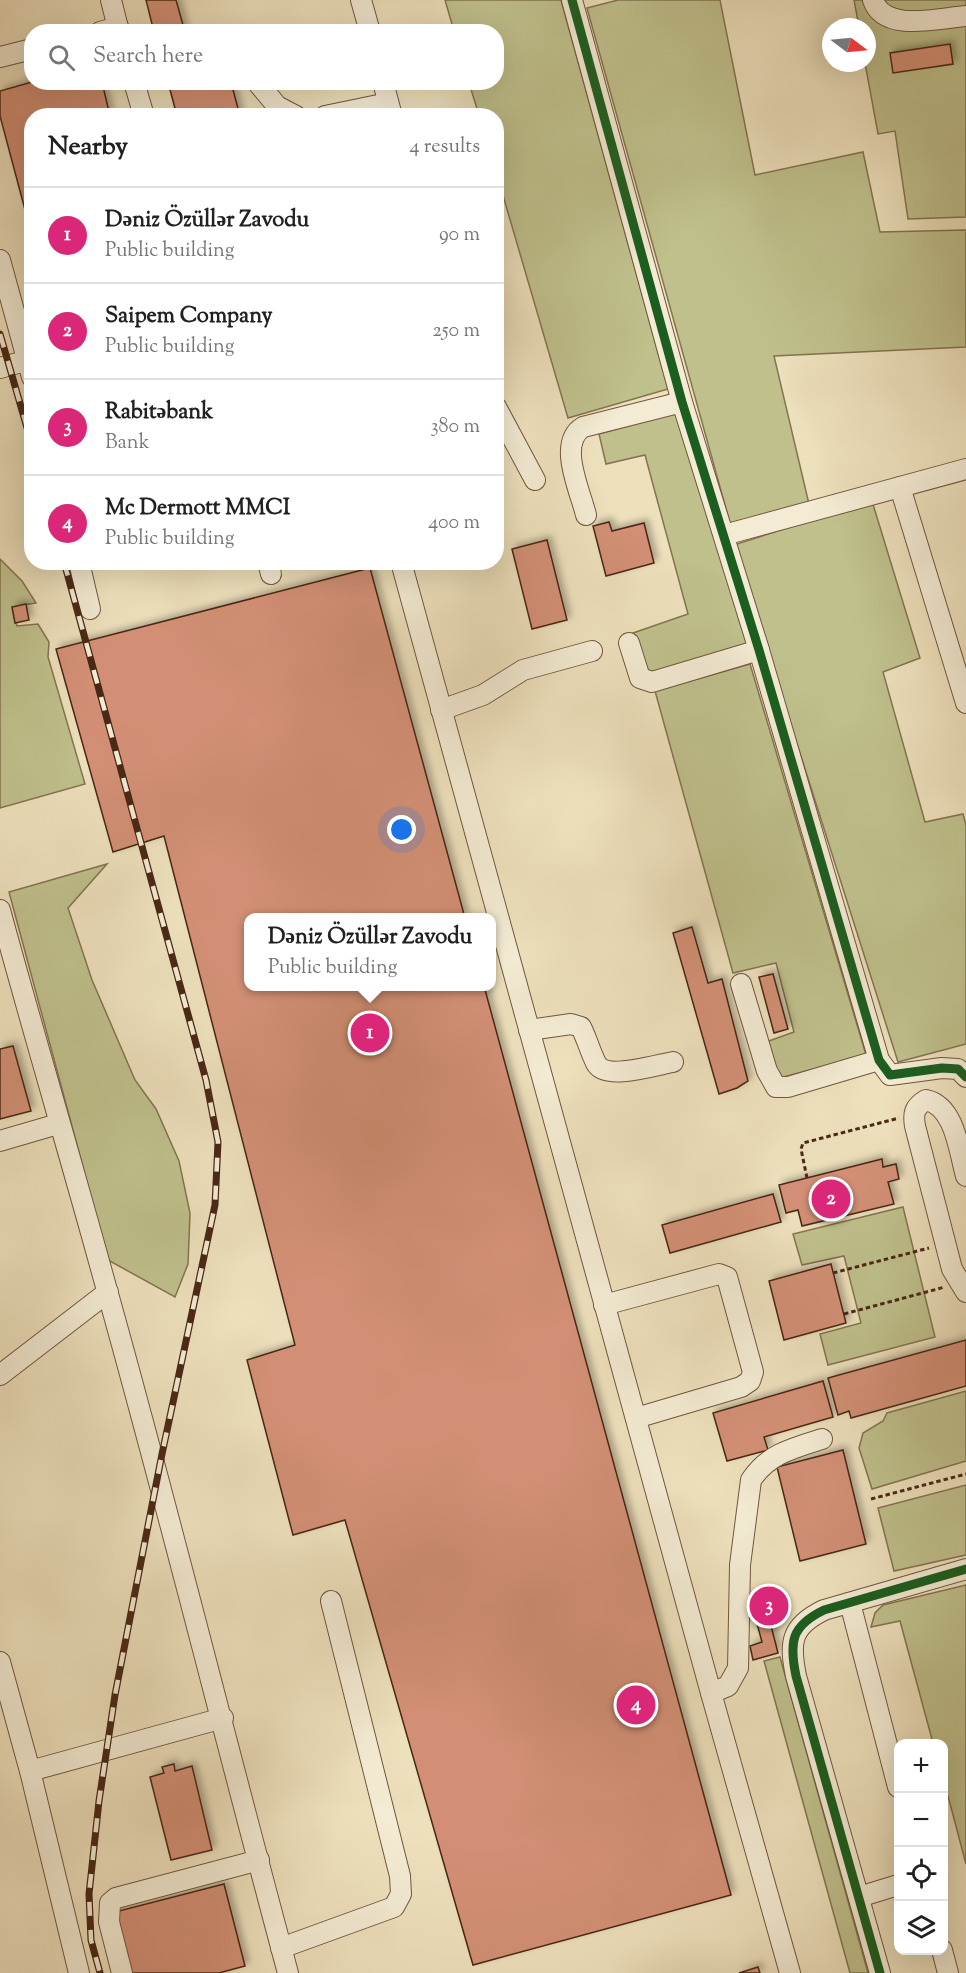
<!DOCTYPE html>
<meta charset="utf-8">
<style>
body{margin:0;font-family:"Sorts Mill Goudy",serif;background:#f6f6f6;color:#202124}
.controls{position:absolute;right:18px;bottom:18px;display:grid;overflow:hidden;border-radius:12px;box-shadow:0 6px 24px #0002}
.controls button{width:54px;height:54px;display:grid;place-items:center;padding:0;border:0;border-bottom:2px solid #e0e0e0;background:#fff;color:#202124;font:30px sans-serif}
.compass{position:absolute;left:822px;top:18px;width:54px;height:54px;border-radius:50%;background:#fff;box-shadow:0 6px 24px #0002;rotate:106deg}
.you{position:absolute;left:402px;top:830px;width:21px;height:21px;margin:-15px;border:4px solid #fff;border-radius:50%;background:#1a73e8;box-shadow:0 0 0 9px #1a73e833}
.badge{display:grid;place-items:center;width:39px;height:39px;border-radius:50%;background:#db2777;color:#fff;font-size:20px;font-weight:700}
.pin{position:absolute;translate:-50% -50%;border:3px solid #fff;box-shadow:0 2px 6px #0006}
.popup{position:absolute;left:244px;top:913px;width:252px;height:78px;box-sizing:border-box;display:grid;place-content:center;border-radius:12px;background:#fff;filter:drop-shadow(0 2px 4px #0005);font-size:20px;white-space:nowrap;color:#757577}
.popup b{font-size:22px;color:#202124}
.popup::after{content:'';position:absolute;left:50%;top:100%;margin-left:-12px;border:12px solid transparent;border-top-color:#fff}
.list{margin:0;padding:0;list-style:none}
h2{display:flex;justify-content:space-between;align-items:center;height:78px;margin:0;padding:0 24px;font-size:26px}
h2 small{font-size:20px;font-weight:400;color:#757577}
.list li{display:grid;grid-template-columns:39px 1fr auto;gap:18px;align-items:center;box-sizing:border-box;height:96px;padding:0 24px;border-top:2px solid #e0e0e0}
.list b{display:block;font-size:22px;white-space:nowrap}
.list p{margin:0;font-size:20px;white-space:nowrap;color:#757577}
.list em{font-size:20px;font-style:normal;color:#757577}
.icon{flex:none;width:33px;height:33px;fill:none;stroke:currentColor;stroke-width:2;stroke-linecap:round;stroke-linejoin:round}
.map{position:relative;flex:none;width:966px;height:1973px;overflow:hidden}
.search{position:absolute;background:#fff;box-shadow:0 6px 24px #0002;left:24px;top:24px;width:480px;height:66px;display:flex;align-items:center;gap:15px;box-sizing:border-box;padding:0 21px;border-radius:24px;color:#757577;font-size:22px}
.panel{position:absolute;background:#fff;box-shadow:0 6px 24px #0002;left:24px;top:108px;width:480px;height:462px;border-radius:24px}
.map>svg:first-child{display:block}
</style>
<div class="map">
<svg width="966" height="1973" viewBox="0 0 966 1973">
<defs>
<filter id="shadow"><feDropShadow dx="4" dy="-4" stdDeviation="3" flood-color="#0004"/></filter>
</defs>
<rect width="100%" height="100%" fill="#ede0bc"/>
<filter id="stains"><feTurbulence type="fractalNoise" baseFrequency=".00333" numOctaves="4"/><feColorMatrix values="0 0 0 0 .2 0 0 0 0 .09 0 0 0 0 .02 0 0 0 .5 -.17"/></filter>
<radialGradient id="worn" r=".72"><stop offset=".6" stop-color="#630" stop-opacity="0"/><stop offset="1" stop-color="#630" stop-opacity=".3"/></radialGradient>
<g fill="#bfc08c" stroke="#847450" stroke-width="1.5">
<path d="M445 0H561L668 389 568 418 497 175 496 116 479 115 469 83 496 82V32L454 31Z"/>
<path d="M618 0H720L755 175 863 152 880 232 966 230V347L774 356 809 504 730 523 587 8Z"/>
<path d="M854 0H966V217L908 219 895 131 878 134 865 63 867 27H859Z"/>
<path d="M676 413 747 645 647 677 633 633 688 614 645 455 606 464 599 434Z"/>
<path d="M872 501 920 658 883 672 925 822 963 814 966 825V1044L898 1062 734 545Z"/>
<path d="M0 559 22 581 36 603 12 607 17 626 38 624 49 642 48 657 85 784 0 808Z"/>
<path d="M750 664 866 1055 776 1079 766 1042 794 1032 776 963 733 973 655 691Z"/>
<path d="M107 864 68 908 92 980 135 1080 156 1109 179 1161 190 1213 188 1264 175 1297 108 1260 9 892Z"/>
<path d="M903 1207 935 1337 828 1365 820 1334 861 1323 844 1256 802 1265 793 1234Z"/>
<path d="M966 1391V1461L872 1489 859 1448 863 1433 883 1421 887 1413Z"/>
<path d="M966 1485V1555L894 1571 878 1508Z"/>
<path d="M966 1585V1864L944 1781V1744L933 1743 900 1621 871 1627 875 1613 883 1605Z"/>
<path d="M780 1657 868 1973H850L764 1661Z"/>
</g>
<g fill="#d28f74" stroke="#492815" stroke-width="1.5" filter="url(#shadow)">
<path d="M146 0H176L185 32H154Z"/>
<path d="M950 44 953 64 893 73 890 53Z"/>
<path d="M32 82H102L110 116H32V236L0 116V91Z"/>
<path d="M168 82H231L240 116H177Z"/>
<path d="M609 522 612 531 644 523 654 563 606 576 593 526Z"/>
<path d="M547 540 567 620 532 629 512 549Z"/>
<path d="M370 568 465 918H248V986H484L731 1895 473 1965 345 1520 293 1535 247 1360 295 1345 164 836 113 852 56 649Z"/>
<path d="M26 604 29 620 15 623 12 607Z"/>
<path d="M692 927 708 983 722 979 748 1081 737 1088 719 1094 673 933Z"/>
<path d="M773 974 788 1029 774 1033 759 977Z"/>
<path d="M13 1046 31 1111 0 1119V1049Z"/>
<path d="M882 1159 883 1167 896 1164 899 1179 888 1182 894 1204 802 1226 798 1210 786 1213 779 1185Z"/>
<path d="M773 1194 781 1222 670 1253 662 1225Z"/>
<path d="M831 1264 846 1323 784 1340 769 1281Z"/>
<path d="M966 1340V1386L851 1418 849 1411 838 1415 828 1378Z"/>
<path d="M823 1381 833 1417 764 1437 768 1450 727 1461 713 1413Z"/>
<path d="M843 1450 866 1544 800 1561 777 1467Z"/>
<path d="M777 1594 782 1610 768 1614 778 1653 753 1660 750 1646 762 1642 751 1602Z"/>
<path d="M174 1764 175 1771 192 1766 212 1850 171 1860 150 1777 164 1773 162 1767Z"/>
<path d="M224 1884 245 1966 219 1973H131L115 1912Z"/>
<path d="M758 1967 760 1973H739Z"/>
</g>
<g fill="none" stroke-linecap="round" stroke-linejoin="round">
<g stroke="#72563f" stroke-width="22">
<g id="minor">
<path d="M111 0 119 32"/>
<path d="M361 0 370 32"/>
<path d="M572 0 682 402 759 650 879 1060 890 1075 942 1068 958 1069 966 1077"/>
<path d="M873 0C884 33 938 18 966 16"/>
<path d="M100 32 118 27"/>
<path d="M0 57 32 49"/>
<path d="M134 82 144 116"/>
<path d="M257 82 277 106 296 116"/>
<path d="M383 82 392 116"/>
<path d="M325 116 388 103"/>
<path d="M0 260 32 377"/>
<path d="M0 368 32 359"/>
<path d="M496 407 535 480"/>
<path d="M900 487 966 703"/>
<path d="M586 515C580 490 557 443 583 427L682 402"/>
<path d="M724 535 966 469"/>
<path d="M79 562 90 609"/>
<path d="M268 562 271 574"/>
<path d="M401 562 711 1693 790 1973"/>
<path d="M629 643 640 678 652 682 759 650"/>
<path d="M441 710 483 695 523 670 592 651"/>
<path d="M0 910C35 1039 73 1166 108 1294 171 1519 227 1747 288 1973"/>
<path d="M741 984 767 1071 776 1087H788L879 1060"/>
<path d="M529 1030 571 1024 581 1027C587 1039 590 1051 596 1063 605 1081 656 1065 673 1062"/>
<path d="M0 1141 58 1124"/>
<path d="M966 1176C959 1151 955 1106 926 1100 914 1107 913 1114 915 1126L952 1269 966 1292"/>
<path d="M604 1305 719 1274 727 1277 753 1372 750 1381 741 1387 636 1418"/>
<path d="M0 1375 108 1292"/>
<path d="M850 1603 898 1787"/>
<path d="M0 1662 30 1771 79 1973"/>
<path d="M711 1693 728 1686 738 1668 740 1565 751 1480C768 1454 793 1448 822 1439"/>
<path d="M30 1771 223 1718"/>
<path d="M859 1897 898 1885"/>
<path d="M281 1948 394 1907 401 1894 400 1876 331 1601"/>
<path d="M942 1950 948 1973"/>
<path d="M122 1973 109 1922 110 1903 116 1898 259 1860"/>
<path d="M880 1973 796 1676C789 1642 791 1626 824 1610L966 1569"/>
</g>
</g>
<g stroke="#492815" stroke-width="3" stroke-dasharray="4.5 3" stroke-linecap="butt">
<path d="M807 1178 801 1149 803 1143 899 1118"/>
<path d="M833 1273 929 1248"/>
<path d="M844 1314 945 1287"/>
<path d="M871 1499 966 1474"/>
</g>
<use href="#minor" stroke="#f3ebd3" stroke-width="20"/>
<g stroke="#492815" stroke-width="7">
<g id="rail">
<path d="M0 334 32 445"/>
<path d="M64 562 206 1080 218 1142 215 1205 162 1454 115 1695 99 1801 89 1894 91 1940 100 1973"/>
</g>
</g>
<use href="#rail" stroke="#f3ebd3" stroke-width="4.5" stroke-dasharray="14" stroke-linecap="butt"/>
<g stroke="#f3ebd3" stroke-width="13">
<g id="cycleway">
<path d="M572 0 682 402 759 650 879 1060 890 1075 942 1068 958 1069 966 1077"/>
<path d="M880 1973 796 1676C789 1642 791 1626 824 1610L966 1569"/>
</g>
</g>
<use href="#cycleway" stroke="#1b5e20" stroke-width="9"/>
</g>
<rect width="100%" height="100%" filter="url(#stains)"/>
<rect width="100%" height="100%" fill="url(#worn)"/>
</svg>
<div class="controls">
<button>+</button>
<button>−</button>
<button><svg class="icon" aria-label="locate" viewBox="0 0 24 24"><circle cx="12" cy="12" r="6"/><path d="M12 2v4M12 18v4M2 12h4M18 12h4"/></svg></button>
<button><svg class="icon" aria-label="layers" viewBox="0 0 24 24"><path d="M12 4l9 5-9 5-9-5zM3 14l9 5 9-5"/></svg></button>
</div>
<svg class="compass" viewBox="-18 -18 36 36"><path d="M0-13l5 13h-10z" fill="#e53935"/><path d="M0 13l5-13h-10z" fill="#757577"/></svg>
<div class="you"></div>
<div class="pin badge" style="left:370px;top:1033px">1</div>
<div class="popup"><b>Dəniz Özüllər Zavodu</b>Public building</div>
<div class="pin badge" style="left:831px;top:1199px">2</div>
<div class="pin badge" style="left:769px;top:1606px">3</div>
<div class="pin badge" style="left:636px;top:1705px">4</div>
<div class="search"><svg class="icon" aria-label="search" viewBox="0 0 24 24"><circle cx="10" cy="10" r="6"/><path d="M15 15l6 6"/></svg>Search here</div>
<section class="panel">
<h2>Nearby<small>4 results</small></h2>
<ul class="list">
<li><span class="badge">1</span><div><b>Dəniz Özüllər Zavodu</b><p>Public building</p></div><em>90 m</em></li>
<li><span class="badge">2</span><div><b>Saipem Company</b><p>Public building</p></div><em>250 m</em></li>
<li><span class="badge">3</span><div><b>Rabitəbank</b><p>Bank</p></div><em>380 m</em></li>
<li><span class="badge">4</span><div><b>Mc Dermott MMCI</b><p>Public building</p></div><em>400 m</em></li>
</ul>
</section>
</div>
